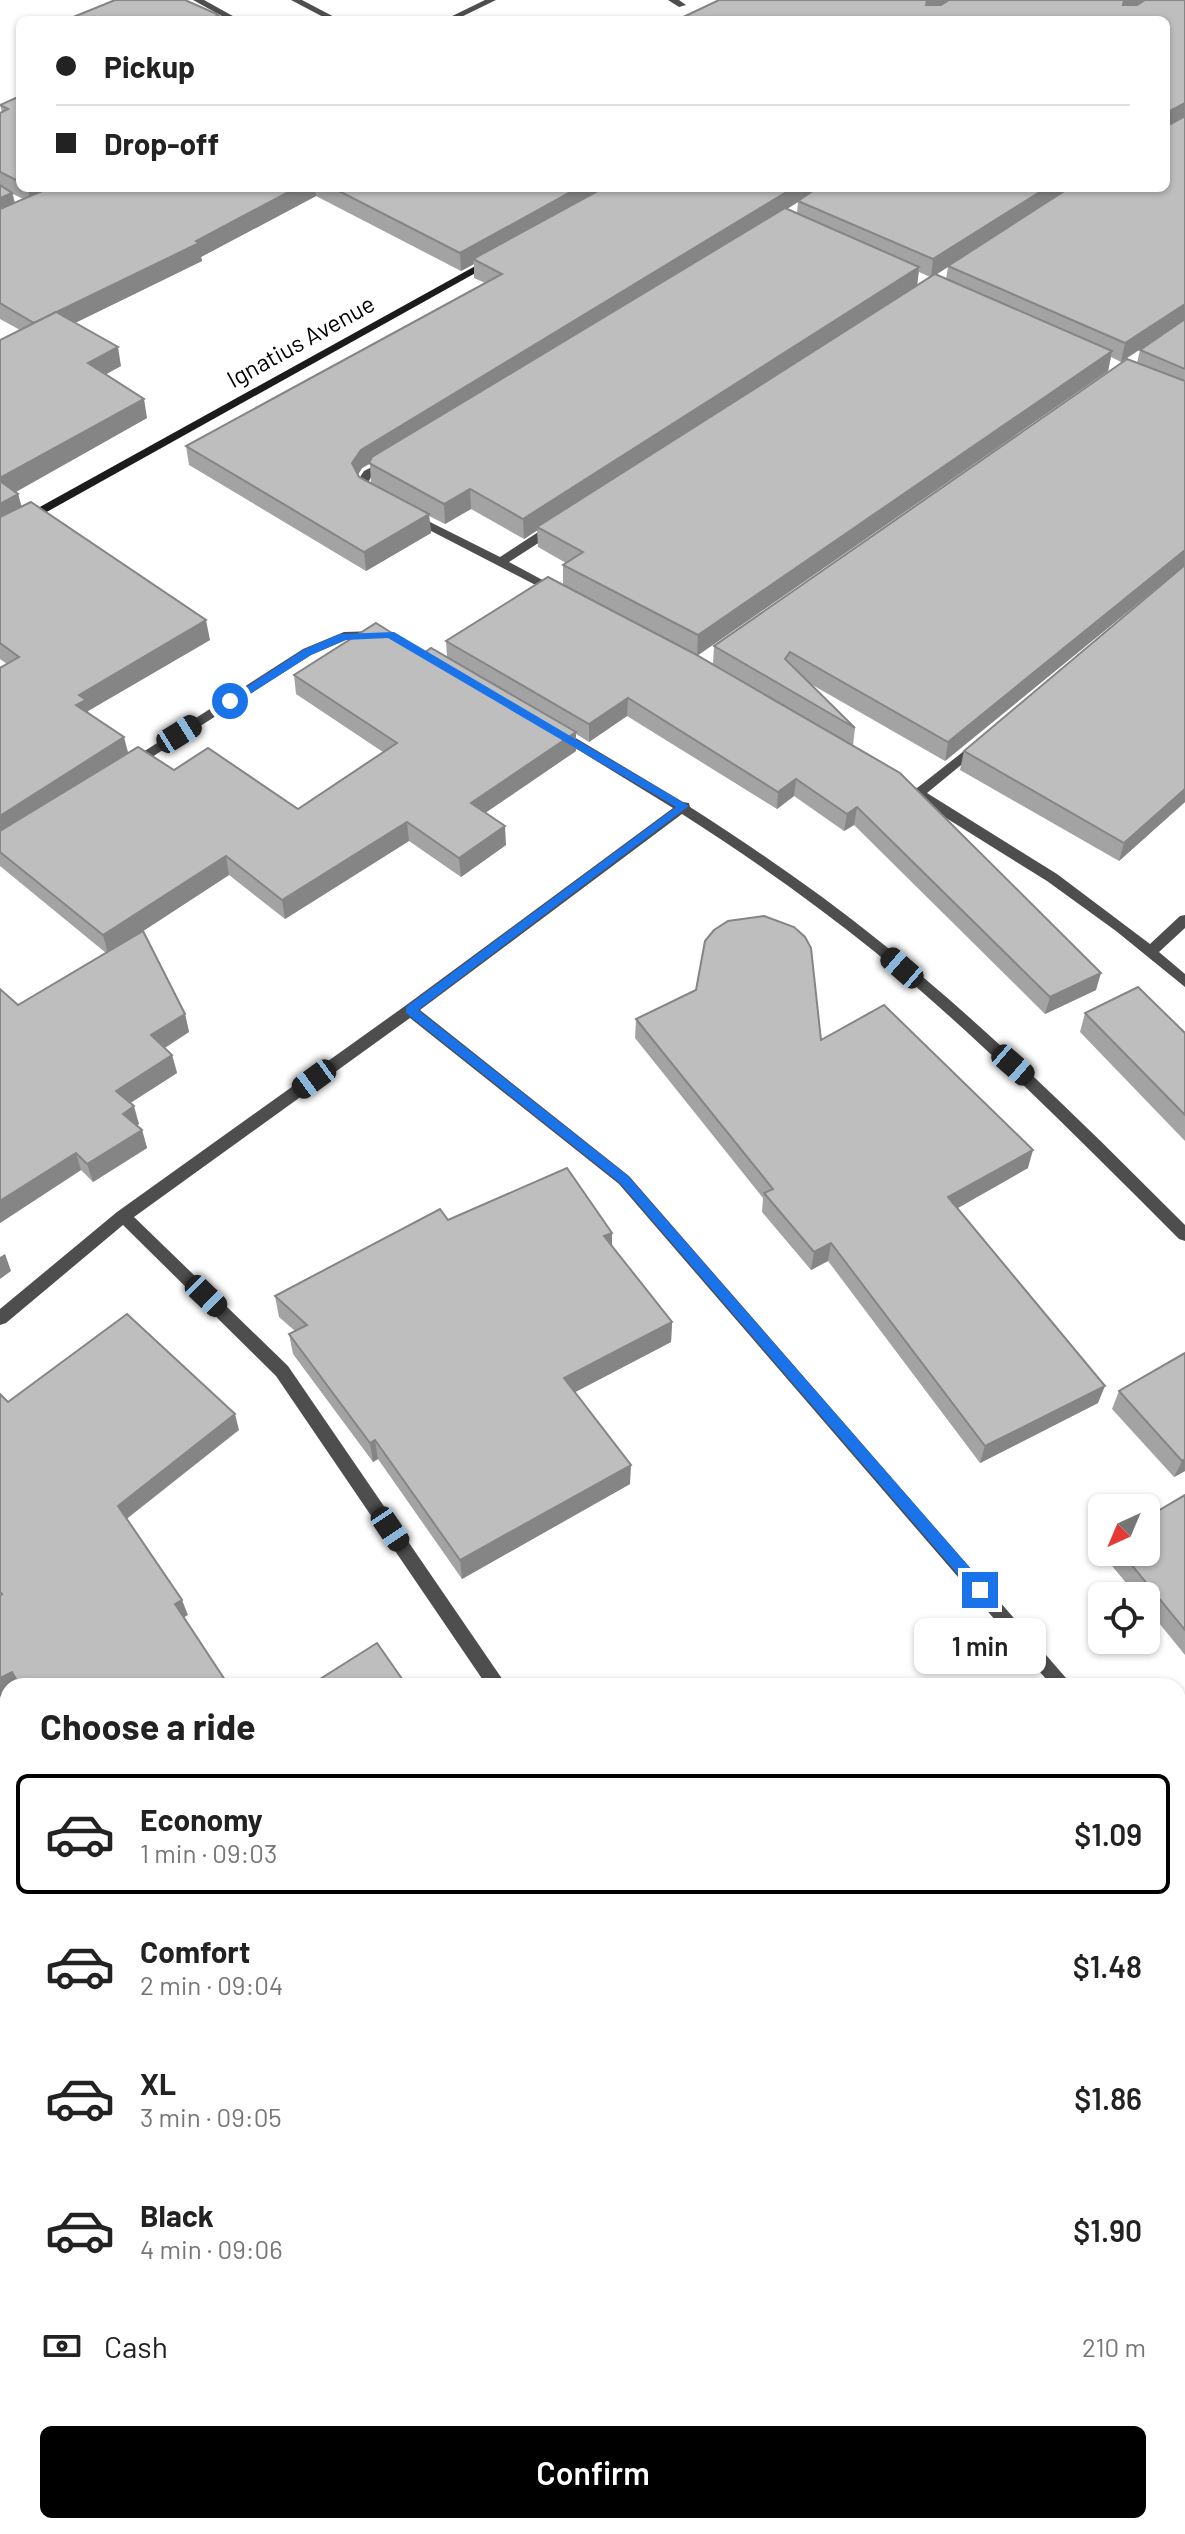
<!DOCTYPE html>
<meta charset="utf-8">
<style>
:root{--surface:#fff;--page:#f2f2f2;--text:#222;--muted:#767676;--line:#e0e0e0;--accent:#000}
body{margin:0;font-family:Barlow,sans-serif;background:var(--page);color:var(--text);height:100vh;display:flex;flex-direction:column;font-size:30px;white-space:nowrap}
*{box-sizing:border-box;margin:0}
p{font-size:26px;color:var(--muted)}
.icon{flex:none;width:44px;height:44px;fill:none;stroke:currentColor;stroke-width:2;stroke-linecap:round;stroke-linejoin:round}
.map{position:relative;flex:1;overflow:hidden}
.sheet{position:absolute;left:0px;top:1678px;width:1186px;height:856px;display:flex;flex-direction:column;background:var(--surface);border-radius:24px 24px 0 0;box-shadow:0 2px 6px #0004}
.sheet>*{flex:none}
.top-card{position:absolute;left:16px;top:16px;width:1154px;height:176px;border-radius:12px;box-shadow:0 2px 6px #0004;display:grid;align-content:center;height:176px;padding:0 40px;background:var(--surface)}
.needle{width:52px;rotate:224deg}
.controls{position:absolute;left:1088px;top:1494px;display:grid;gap:16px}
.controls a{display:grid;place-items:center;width:72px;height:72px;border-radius:12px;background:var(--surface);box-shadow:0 2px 6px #0004;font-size:40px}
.end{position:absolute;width:36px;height:36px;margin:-18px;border:10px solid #1a73e8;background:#fff;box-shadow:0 0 0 4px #fff}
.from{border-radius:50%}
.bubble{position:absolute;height:56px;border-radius:12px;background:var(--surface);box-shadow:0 2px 6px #0004;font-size:26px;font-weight:600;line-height:56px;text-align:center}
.car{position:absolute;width:24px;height:48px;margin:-24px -12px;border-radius:10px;box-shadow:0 0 6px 2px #0007;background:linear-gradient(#222 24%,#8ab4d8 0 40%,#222 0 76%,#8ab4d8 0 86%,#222 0)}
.top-card b{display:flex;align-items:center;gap:28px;height:76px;font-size:30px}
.top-card b+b{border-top:2px solid var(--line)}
.top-card i{width:20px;height:20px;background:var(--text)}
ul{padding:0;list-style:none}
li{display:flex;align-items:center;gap:24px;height:120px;margin:0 16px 12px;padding:0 24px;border:4px solid transparent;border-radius:12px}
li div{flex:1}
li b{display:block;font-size:30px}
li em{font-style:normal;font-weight:600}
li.current{border-color:var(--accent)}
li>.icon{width:72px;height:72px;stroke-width:1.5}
h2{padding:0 40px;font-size:36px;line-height:96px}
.pay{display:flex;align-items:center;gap:20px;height:88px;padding:0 40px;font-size:30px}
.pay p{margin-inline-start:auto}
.button{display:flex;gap:16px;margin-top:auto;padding:16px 40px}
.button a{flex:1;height:92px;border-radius:12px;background:var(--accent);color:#fff;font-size:32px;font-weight:600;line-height:92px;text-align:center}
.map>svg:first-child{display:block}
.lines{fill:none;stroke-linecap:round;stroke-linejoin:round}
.street{fill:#4e4e4e;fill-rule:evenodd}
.secondary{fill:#1b1b1b;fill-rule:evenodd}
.wall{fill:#a3a3a3;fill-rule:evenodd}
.shaded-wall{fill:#858585}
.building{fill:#bebebe;stroke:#858585;stroke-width:2}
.route{fill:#1a73e8}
.labels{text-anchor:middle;stroke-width:6;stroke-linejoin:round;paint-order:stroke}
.far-street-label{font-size:24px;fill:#000;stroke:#fff}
</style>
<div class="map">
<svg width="1185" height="2534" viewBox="0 0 1185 2534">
<rect width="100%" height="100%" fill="#fff"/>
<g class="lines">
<g class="street">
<polygon points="193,0 204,0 240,20 229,20"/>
<polygon points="291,0 302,0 340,20 329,20"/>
<polygon points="485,0 496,0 455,20 444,20"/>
<polygon points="668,0 679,0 686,5 679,7"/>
<polygon points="389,458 393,459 393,463 372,475 368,483 378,496 368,498 356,483 364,471"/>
<polygon points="410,512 500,557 549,525 557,525 557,531 509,562 563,591 557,595 553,594 406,518 404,516"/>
<polygon points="378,631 384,635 382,638 346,640 311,655 138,766 128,766 126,763 303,649 344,632"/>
<path d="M559 728 683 802 689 803 690 807C757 850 821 894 883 944 990 1030 1088 1128 1185 1225V1241L1179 1239C1081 1141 983 1041 875 952 813 902 749 857 682 814L420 1010 629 1176 1073 1686H1052L619 1184 410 1018 134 1217 288 1366 507 1686H487L276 1376 123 1225 6 1323 0 1325V1309L117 1212 405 1006 673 808 554 735V729Z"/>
<polygon points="978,740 983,741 983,747 927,793 1057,874 1150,944 1180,916 1185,915 1185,928 1159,952 1185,974 1185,987 1116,931 1047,881 903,791 903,785 908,784 917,788"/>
<polygon points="1178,1808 1185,1811 1185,1834 1178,1831"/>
<polygon points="0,1825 8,1830 8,1858 0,1853"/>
<polygon points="358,2526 382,2526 386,2534 362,2534"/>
<polygon points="1063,2526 1088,2526 1092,2534 1067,2534"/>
</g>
<polygon class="secondary" points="488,259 497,261 0,538 0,529"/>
</g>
<g class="wall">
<path d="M1185 0V802L1119 861 960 770 964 751 1181 568 945 761 809 683 855 728 853 746 1096 990 1045 1014 854 825 844 831 794 796 777 809 627 716 589 742 576 734V751L485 813 506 845 461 877 409 841 285 919 229 875 143 931 185 1014 189 1032 165 1048 172 1055 177 1073 130 1103 139 1124 137 1126 142 1130 147 1148 93 1182 81 1170 0 1223V989L18 1005 106 953 0 866V668L7 664 0 659V340L20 330 0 319V113L2 112 0 105 20 96V188H1166ZM13 194 23 199 15 203ZM316 196 461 271 474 264V278L485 283 186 446 189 465 366 571 431 533 429 516 445 524 471 509 524 539 537 530 538 547 566 563 563 565V585L446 641 447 657 424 653 294 675 296 694 383 752 298 809 174 770 128 753 89 714 88 711 210 640 22 507 18 494 16 492 147 418 106 374 121 366 75 323 202 261 201 257ZM798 202 797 213 787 209ZM948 267 946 279 936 274ZM919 272 930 277 917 285ZM1169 330 1140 350 1137 363 714 646 713 664 697 655 1108 371 1111 357 1121 362ZM370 464 371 483 391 494 359 477 358 475 362 468Z"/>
<polygon points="1085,1013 1185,1033 1185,1141 1080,1032"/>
<polygon points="636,1019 1028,1168 957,1208 1098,1403 980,1463 828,1261 811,1270 762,1212 763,1198 635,1038"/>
<polygon points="448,1220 612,1233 612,1246 672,1322 671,1342 575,1392 630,1484 462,1579 378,1459 373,1462 293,1354 289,1334 295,1331 279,1317 275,1296"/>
<polygon points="1185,1353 1185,1471 1174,1477 1112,1409 1119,1391"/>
<polygon points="1185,1495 1185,1655 1146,1607 1146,1596 1137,1596 1103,1555 1104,1552 1146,1552"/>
<polygon points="1185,2315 1185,2509 1178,2500 1178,2321"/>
</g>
<g class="shaded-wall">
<polygon points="927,0 955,0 924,20"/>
<polygon points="1124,0 1147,0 1120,18"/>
<polygon points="219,15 220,20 207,20"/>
<polygon points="1185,103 1185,118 1166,129 1168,112"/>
<polygon points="28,188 66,188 31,204"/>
<polygon points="296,188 315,188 316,196 201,257 202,261 38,341 34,323"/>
<polygon points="578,188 611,188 473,259 474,264 461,271 460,253"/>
<polygon points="793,188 821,188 798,201 798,202 362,468 354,481 352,463 361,450"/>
<polygon points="1046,188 1070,188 931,278 933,259"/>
<polygon points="12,193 16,211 0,218 0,198"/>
<polygon points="919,267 917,286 537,527 538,530 524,539 523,519"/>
<polygon points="1185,304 1185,319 1121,362 1125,343"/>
<polygon points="118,347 121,366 92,382 88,363"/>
<polygon points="1112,351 1108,371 697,656 698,635"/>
<polygon points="144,399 147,418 3,499 0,488 0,478"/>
<polygon points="470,489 471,509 445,524 444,504"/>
<polygon points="18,494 23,513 0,526 0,504"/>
<polygon points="429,514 431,533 366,571 364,552"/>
<polygon points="1185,550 1185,565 945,761 948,742"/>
<polygon points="206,620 210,640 88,711 90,719 76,705 79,695"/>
<polygon points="628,698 627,716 589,742 589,724"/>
<polygon points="576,732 576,751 472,822 471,803"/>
<polygon points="124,737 129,756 0,838 0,816"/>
<polygon points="796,779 794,796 777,809 778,792"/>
<polygon points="1185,789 1185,802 1119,861 1124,843"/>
<polygon points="857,807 854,825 844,831 847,814"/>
<polygon points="407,822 409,841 285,919 282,900"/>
<polygon points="505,826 506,845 461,877 459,858"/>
<polygon points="226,856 229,875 108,954 103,935"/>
<polygon points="1101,973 1096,990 1045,1014 1050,997"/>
<polygon points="185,1014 189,1032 156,1053 151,1035"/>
<polygon points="172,1055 177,1073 121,1109 116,1091"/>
<polygon points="134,1106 139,1124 129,1132 123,1114"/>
<polygon points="142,1130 147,1148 93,1182 87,1164"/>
<polygon points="1033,1150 1028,1168 944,1216 948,1197"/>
<polygon points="76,1153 81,1170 0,1223 0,1201"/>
<polygon points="612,1233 612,1254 604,1236"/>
<polygon points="831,1243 828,1261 811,1270 814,1252"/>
<polygon points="5,1254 11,1271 0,1279 0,1257"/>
<polygon points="672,1322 671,1342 564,1398 564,1378"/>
<polygon points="1105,1386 1098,1403 980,1463 985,1446"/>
<polygon points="235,1414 239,1430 124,1521 118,1506"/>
<polygon points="375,1440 378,1459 373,1462 370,1443"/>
<polygon points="1185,1459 1185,1471 1174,1477 1182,1461"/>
<polygon points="631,1465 630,1484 462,1579 460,1560"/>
<polygon points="182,1600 188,1615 181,1619 175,1604"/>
<polygon points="12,1672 19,1686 8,1686 8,1693 0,1697 0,1678"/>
<polygon points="1185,2155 1185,2159 1178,2164 1178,2160"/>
</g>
<g class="building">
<polygon points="115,0 185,0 219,15 207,20 66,20"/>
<polygon points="719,0 927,0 926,5 941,5 949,0 1124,0 1123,5 1137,5 1145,0 1185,0 1185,103 1168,112 1168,123 1171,124 1185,116 1185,304 1125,343 948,266 1069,188 1166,188 1166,20 677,20"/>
<polygon points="20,96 20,182 0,172 0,113 8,109 0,105"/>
<polygon points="0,185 12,193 0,198"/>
<polygon points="49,188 296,188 196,241 199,243 34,323 0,303 0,209"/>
<polygon points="333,188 578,188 460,253"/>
<polygon points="603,188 793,188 361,450 352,463 359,477 429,514 364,552 186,446 502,274 473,259"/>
<polygon points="817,188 1046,188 933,259 798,201"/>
<polygon points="785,208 919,267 523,519 470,489 444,504 369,463 372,457"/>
<polygon points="935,274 1112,351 698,635 563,565 583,552 537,527"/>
<polygon points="56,312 118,347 88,363 144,399 0,478 0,340"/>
<polygon points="1185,319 1185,369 1140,350"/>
<polygon points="1127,359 1185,381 1185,550 948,742 790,652 785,659 855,728 714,646"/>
<polygon points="0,481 18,494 0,504"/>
<polygon points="31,502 206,620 79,695 86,700 76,705 124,737 0,816 0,668 19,657 0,643 0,517"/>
<polygon points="1185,565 1185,789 1124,843 964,751"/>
<polygon points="548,577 693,653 900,773 1101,973 1050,997 857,807 847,814 796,779 778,792 628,698 589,724 446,641"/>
<polygon points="376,623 424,653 431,648 576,732 471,803 505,826 459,858 407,822 282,900 226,856 103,935 0,852 0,831 138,747 174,770 208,748 298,809 397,743 294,675"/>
<polygon points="764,916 794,927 805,937 811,948 821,1040 884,1005 1033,1150 948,1197 1105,1386 985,1446 831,1243 814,1252 764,1193 773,1189 636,1019 696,990 705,941 714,930 728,921"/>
<polygon points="143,931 185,1014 151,1035 172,1055 116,1091 134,1106 123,1114 142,1130 87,1164 76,1153 0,1201 0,989 18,1005"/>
<polygon points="1138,987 1185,1033 1185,1115 1085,1013"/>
<polygon points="567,1168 612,1233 604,1236 672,1322 564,1378 631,1465 460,1560 375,1440 370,1443 289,1334 307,1325 275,1296 440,1209 448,1220"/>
<polygon points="127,1314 235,1414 118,1506 182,1600 175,1604 229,1686 20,1686 12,1672 0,1678 0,1596 2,1594 0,1592 0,1394 8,1402"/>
<polygon points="1185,1353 1185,1459 1182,1461 1119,1391"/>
<polygon points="1185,1495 1185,1630 1121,1552 1146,1552 1146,1518"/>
<polygon points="377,1643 407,1686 309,1686"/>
<polygon points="1185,2091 1185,2155 1178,2160 1178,2096"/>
<polygon points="8,2140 8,2264 0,2251 0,2146"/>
<polygon points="1185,2316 1185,2487 1178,2477 1178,2322"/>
<polygon points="566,2526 987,2526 993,2534 556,2534"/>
<polygon points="1011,2526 1056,2526 1062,2534 1002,2534"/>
</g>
<polygon class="route" points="394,632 689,806 418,1010 628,1176 985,1585 985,1594 975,1594 620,1183 406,1013 406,1007 676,807 388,638 345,640 311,655 234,704 225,701 303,650 340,634"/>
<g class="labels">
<g class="far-street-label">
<text transform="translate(301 342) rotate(-29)" y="8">Ignatius Avenue</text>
</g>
</g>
</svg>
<div class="controls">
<a><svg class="needle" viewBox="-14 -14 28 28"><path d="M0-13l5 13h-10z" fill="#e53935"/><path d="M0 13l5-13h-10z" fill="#767676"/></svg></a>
<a><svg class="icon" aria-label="locate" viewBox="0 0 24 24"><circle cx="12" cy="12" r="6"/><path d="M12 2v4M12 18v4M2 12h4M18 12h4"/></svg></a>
</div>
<i class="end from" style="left:230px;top:701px"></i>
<i class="end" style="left:980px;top:1590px"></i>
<div class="bubble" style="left:914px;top:1618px;width:132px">1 min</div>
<i class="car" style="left:179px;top:734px;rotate:58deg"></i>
<i class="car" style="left:902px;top:968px;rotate:311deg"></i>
<i class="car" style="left:1013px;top:1065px;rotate:131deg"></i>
<i class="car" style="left:314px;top:1079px;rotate:234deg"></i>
<i class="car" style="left:206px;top:1296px;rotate:134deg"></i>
<i class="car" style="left:390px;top:1529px;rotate:146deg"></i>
<div class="top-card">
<b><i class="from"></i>Pickup</b>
<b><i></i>Drop-off</b>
</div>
<section class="sheet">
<h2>Choose a ride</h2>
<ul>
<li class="current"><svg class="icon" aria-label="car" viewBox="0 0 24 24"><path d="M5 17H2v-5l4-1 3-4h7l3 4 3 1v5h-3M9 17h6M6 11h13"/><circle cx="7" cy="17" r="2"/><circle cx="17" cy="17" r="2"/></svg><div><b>Economy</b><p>1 min · 09:03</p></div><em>$1.09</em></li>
<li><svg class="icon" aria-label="car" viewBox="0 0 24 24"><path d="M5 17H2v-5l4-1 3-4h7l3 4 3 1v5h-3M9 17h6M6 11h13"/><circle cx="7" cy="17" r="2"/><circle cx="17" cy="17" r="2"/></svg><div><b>Comfort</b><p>2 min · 09:04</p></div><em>$1.48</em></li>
<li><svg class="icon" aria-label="car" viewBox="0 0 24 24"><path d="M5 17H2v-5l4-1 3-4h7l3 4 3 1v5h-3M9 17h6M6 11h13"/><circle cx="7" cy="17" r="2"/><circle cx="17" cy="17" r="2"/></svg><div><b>XL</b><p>3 min · 09:05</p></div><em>$1.86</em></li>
<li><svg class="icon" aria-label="car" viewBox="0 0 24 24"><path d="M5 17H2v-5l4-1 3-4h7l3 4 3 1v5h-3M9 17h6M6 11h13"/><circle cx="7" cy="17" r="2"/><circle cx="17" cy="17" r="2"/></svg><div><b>Black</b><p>4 min · 09:06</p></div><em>$1.90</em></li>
</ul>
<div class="pay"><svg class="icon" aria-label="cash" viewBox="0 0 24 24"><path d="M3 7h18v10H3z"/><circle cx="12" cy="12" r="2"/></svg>Cash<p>210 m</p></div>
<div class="button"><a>Confirm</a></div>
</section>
</div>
